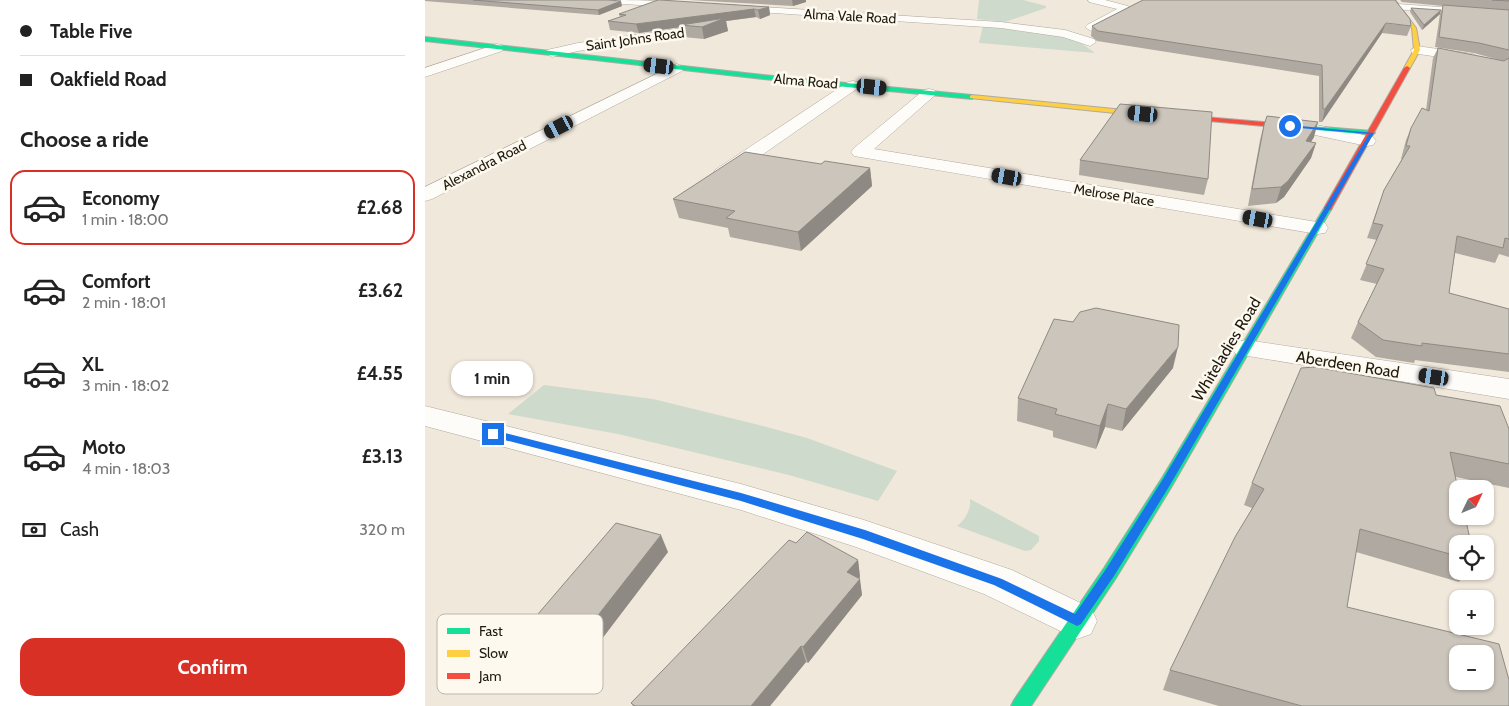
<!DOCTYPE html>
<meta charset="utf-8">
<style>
:root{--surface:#fff;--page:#f2f2f2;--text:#222;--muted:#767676;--line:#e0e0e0;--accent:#d93025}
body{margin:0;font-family:Cabin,sans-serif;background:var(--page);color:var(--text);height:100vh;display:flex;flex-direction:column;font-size:19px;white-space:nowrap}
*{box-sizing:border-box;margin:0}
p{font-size:16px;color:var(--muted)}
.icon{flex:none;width:28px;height:28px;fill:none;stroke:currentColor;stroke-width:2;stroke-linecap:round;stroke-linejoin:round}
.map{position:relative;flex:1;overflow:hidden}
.drawer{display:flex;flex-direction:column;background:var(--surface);width:425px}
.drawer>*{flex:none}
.guide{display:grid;align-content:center;height:110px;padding:0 20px;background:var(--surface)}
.needle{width:32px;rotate:47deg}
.tools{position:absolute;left:1024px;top:480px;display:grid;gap:10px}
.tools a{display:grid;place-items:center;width:45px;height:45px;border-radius:10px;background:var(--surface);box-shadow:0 1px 4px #0004;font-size:25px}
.end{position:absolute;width:22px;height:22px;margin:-11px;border:6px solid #1a73e8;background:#fff;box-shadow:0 0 0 2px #fff}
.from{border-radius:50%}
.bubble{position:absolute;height:35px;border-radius:15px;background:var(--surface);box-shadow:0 1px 4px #0004;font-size:16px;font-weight:700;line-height:35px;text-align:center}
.car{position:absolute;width:15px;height:30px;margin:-15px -8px;border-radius:6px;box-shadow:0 0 4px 1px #0007;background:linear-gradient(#222 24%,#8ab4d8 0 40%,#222 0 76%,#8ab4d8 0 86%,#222 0)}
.guide b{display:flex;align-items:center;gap:18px;height:48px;font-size:19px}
.guide b+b{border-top:1px solid var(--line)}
.guide i{width:12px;height:12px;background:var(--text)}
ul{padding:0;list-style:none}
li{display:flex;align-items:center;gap:15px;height:75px;margin:0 10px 8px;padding:0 10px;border:2px solid transparent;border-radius:15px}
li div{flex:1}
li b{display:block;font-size:19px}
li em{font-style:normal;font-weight:700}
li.active{border-color:var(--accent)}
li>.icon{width:45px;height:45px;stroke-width:1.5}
h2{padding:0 20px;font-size:22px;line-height:60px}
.pay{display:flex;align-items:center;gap:12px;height:55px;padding:0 20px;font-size:19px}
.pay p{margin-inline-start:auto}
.cta{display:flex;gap:10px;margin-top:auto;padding:10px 20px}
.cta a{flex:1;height:58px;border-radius:15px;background:var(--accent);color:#fff;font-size:20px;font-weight:700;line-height:58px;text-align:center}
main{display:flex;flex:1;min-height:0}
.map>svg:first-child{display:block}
.green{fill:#cedacb}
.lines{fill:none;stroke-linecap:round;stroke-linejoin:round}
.street-casing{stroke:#b0aaa0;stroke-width:1}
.fast-casing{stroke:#b0aaa0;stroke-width:2}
.slow-casing{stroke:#b0aaa0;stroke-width:2}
.jam-casing{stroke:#b0aaa0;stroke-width:2}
.street{fill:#fdfcf9;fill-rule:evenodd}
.fast{fill:#16e098;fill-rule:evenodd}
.slow{fill:#ffcf43;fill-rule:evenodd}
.jam{fill:#f24e42;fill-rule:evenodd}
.wall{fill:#afa9a1}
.shaded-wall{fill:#8e8a83}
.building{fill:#cbc5bb;stroke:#8e8a83;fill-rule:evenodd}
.route{fill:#1a73e8}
.labels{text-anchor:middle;stroke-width:5;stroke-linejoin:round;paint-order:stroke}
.far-street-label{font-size:14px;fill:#1e1a10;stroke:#fef9ef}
.street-label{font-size:16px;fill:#1e1a10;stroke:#fef9ef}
.key{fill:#fef9ef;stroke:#bbb6ac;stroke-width:1}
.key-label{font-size:14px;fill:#1e1a10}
</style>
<main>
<section class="drawer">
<div class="guide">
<b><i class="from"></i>Table Five</b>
<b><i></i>Oakfield Road</b>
</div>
<h2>Choose a ride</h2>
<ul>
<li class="active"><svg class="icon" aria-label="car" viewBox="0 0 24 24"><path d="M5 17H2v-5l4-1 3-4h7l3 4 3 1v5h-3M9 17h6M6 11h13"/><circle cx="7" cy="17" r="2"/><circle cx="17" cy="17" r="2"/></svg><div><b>Economy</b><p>1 min · 18:00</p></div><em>£2.68</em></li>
<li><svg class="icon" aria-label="car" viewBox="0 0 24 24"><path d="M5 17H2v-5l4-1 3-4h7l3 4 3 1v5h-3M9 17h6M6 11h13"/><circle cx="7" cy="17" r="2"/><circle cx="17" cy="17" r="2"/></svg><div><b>Comfort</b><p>2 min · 18:01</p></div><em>£3.62</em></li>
<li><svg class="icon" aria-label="car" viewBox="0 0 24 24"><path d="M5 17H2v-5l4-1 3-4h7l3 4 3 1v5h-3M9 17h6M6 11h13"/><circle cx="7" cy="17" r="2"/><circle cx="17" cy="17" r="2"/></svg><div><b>XL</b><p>3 min · 18:02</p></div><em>£4.55</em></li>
<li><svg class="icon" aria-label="car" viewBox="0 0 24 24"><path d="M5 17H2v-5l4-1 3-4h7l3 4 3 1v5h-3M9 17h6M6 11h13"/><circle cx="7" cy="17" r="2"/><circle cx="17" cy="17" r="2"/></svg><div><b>Moto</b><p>4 min · 18:03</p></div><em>£3.13</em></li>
</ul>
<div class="pay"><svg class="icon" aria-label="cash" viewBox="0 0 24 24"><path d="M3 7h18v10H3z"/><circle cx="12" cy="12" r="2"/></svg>Cash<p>320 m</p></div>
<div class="cta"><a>Confirm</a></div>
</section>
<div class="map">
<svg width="1084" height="706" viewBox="0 0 1084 706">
<rect width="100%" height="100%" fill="#f0e8da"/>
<g class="green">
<polygon points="554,0 598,0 621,6 621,8 580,22 552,19"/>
<polygon points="558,26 630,35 652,40 670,53 554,43"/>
<polygon points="119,385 228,399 334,425 382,438 472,471 453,501 364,475 193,434 83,414"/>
<path d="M545 499 614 536V541L606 550 600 551 532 526C540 520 546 510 545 499Z"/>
</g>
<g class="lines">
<defs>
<g id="street">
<path d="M178 0C193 0 259 0 267 5L262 8 183 3Z"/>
<polygon points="663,0 680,0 703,6 704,10 666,31 660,27 662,25 692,9 664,2"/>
<polygon points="973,4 1084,12 1084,18 969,9 968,7 969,5"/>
<polygon points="307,5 576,22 640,30 669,39 671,42 665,46 638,37 576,28 303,10 302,8 303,6"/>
<polygon points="294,23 298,25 300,27 298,29 153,51 127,57 121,53 122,50 153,43"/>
<polygon points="72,44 77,45 78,48 77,51 0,77 0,68"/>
<polygon points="992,46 1048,54 1055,58 1048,62 987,53 986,50"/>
<polygon points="252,64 259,68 257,71 7,199 0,201 0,187"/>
<polygon points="428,81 433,82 435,85 433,88 304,178 297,180 290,178 288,174 290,170 423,82"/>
<polygon points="504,89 509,90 511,93 509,96 449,149 892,222 900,223 903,228 900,233 892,234 429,156 426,152 429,148 499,90"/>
<polygon points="882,123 948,137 951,141 948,145 942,146 876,132 874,128 876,124"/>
<polygon points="821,340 1084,379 1084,399 811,354 807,348 811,342"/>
<polygon points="0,406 316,484 439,520 587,570 666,608 672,621 666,634 652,639 559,594 431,547 316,510 0,426"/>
</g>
<g id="fast">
<polygon points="0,37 338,75 547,95 550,97 547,99 338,79 0,41"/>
<polygon points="849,123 947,131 950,133 947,135 847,126 846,125"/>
<polygon points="903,205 907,208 747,486 691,578 606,706 586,706 589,700 679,568 737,478 899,208"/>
</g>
<g id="slow">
<polygon points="966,0 970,0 991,28 995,50 985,68 982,70 979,68 989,50 987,28"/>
<polygon points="547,95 709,111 712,113 709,115 545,98 545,96"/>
</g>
<g id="jam">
<polygon points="982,66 985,68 907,208 906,210 900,210 899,208 979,68"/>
<polygon points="709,111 849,123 852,125 849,127 707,114 706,113"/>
</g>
</defs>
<use href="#street" class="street-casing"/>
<use href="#fast" class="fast-casing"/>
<use href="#slow" class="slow-casing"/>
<use href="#jam" class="jam-casing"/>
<use href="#street" class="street"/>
<use href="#fast" class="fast"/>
<use href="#slow" class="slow"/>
<use href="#jam" class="jam"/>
</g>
<g class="wall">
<polygon points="0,0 183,0 197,6 174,15 0,1"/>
<polygon points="264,0 381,0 381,2 368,6"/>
<polygon points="718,0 986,26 982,36 957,33 897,122 894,122 894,76 672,41 666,36 667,26"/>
<polygon points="975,0 1084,0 1084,257 1074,254 1070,263 1030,253 1024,293 1084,309 1084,372 990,360 989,363 951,357 926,338 933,322 952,284 935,280 952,240 942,238 959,190 977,159 976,159 981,140 986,128 1001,110 1008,58 1013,48 1078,61 1049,53 1010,47 1015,14 1018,6 977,2"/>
<polygon points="344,7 345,15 335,19 331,17 301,21 303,31 279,39 258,37 256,27 214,33 185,30 183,21 195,17 194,14"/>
<polygon points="986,8 1015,14 997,30 985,12"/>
<polygon points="839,125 889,137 886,142 891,143 886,158 859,197 851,203 823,206 835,140"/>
<polygon points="655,160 783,179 779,195 654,175"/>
<polygon points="396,164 445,168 447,186 376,251 305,237 303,228 254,218 248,199"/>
<polygon points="748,368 697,431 680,427 671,449 628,437 628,431 592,421 593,398"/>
<polygon points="1011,395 1084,429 1084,488 1031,477 1032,571 1042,571 1034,582 931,552 922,607 1084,706 794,706 738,690 745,670 827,508 819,505 827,483"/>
<polygon points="371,543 433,560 435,577 434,578 437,595 383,663 381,662 345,706 208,706 206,703"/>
<polygon points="243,552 173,644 154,638 131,669 100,658 89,642"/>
</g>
<g class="shaded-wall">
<polygon points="367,0 381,0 381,2 368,6"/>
<polygon points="196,1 197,6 174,15 173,10"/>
<polygon points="344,7 345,15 335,19 333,10"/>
<polygon points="329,9 331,17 301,21 303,31 279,39 277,27 256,25 256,27 214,33 211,24"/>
<polygon points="1016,10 1015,14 997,30 999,25"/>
<polygon points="961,23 957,33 897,122 900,109"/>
<polygon points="893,122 889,137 877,156 881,141"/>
<polygon points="891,143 886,158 859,197 851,203 856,187"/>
<polygon points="445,168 447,186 376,251 373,232"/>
<polygon points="753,347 748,368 697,431 701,409"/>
<polygon points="683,404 680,427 671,449 675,426"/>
<polygon points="236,535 243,552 173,644 163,628"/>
<polygon points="433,560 435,577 425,588 422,572"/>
<polygon points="435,579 437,595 383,663 378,647"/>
<polygon points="145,622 154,638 131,669 120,653"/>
<polygon points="376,646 381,662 345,706 326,706"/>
</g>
<g class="building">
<polygon points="48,0 183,0 196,1 173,10"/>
<polygon points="233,0 235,0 344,7 333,10 329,9 211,24 183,21 201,15 194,14"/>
<polygon points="718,0 970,0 985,19 986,26 961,23 900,109 898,109 897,65 673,31 667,26"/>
<polygon points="1067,0 1084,0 1084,1"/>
<polygon points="1018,5 1084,10 1084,50 1054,43 1014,37"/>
<polygon points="986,8 1016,10 999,25"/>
<polygon points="300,18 277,27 256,25"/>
<polygon points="1013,48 1079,61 1084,58 1084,239 1080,238 1078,248 1032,236 1024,293 1084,309 1084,354 997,343 997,346 958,340 933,322 959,269 941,264 958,225 948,223 959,190 985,146 981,146 986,128 997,108 1004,111"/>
<polygon points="695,104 787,112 783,179 655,160"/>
<polygon points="842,116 893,122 881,141 891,143 863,181 856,187 827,189 839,125"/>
<polygon points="320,152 396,164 400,161 445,168 373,232 301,218 310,211 248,199"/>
<polygon points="671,308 754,325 753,347 701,409 683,404 675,426 630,414 632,409 593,398 629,319 648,322 655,312"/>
<path d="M890 367 1009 388 1011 395 1075 406 1084 429V464L1025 452 1033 489H1032V516H1040L1046 544H1032V556L935 529 922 607 1074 644 1084 680V706H877L745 670 810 537 839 489 827 483 876 368ZM1032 654H1060V681H1032Z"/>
<polygon points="191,523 236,535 163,628 145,622 120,653 89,642"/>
<polygon points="382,532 433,560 422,572 435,579 378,647 376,646 326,706 210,706 206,703 364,540 371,543"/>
</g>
<polygon class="route" points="865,125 949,133 745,485 689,576 656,624 652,626 648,624 569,585 438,539 316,501 68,437 64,434 68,430 316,493 440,530 577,579 650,614 681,569 738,479 944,134 863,127"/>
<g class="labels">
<g class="far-street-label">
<text transform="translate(425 16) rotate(3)" y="5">Alma Vale Road</text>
<text transform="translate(210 39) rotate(-8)" y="5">Saint Johns Road</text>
<text transform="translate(381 81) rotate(5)" y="5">Alma Road</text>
<text transform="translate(59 165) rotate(-27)" y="5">Alexandra Road</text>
<text transform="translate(689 195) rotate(9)" y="5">Melrose Place</text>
</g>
<g class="street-label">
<text transform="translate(801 349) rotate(-59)" y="6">Whiteladies Road</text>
<text transform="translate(923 364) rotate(9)" y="6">Aberdeen Road</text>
</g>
</g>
<rect x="12" y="614" width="166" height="80" rx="8" class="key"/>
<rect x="22" y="628" width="23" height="6" fill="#16e098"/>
<rect x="22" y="650" width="23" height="7" fill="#ffcf43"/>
<rect x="22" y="673" width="23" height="6" fill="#f24e42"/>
<g class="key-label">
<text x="54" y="636">Fast</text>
<text x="54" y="658">Slow</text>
<text x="54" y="681">Jam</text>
</g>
</svg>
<div class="tools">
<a><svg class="needle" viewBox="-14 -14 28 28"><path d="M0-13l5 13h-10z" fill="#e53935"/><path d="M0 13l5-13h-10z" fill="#767676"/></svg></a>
<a><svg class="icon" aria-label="locate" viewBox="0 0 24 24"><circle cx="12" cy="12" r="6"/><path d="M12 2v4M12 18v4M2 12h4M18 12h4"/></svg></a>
<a>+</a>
<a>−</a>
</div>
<i class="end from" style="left:865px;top:126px"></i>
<i class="end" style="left:68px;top:434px"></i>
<div class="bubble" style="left:26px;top:361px;width:82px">1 min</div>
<i class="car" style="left:234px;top:66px;rotate:277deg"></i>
<i class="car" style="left:447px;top:87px;rotate:96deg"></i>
<i class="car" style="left:718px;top:114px;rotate:276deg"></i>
<i class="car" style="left:134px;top:127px;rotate:243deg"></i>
<i class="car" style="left:582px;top:177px;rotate:280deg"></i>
<i class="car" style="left:833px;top:219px;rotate:280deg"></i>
<i class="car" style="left:1009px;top:377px;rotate:279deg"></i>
</div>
</main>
